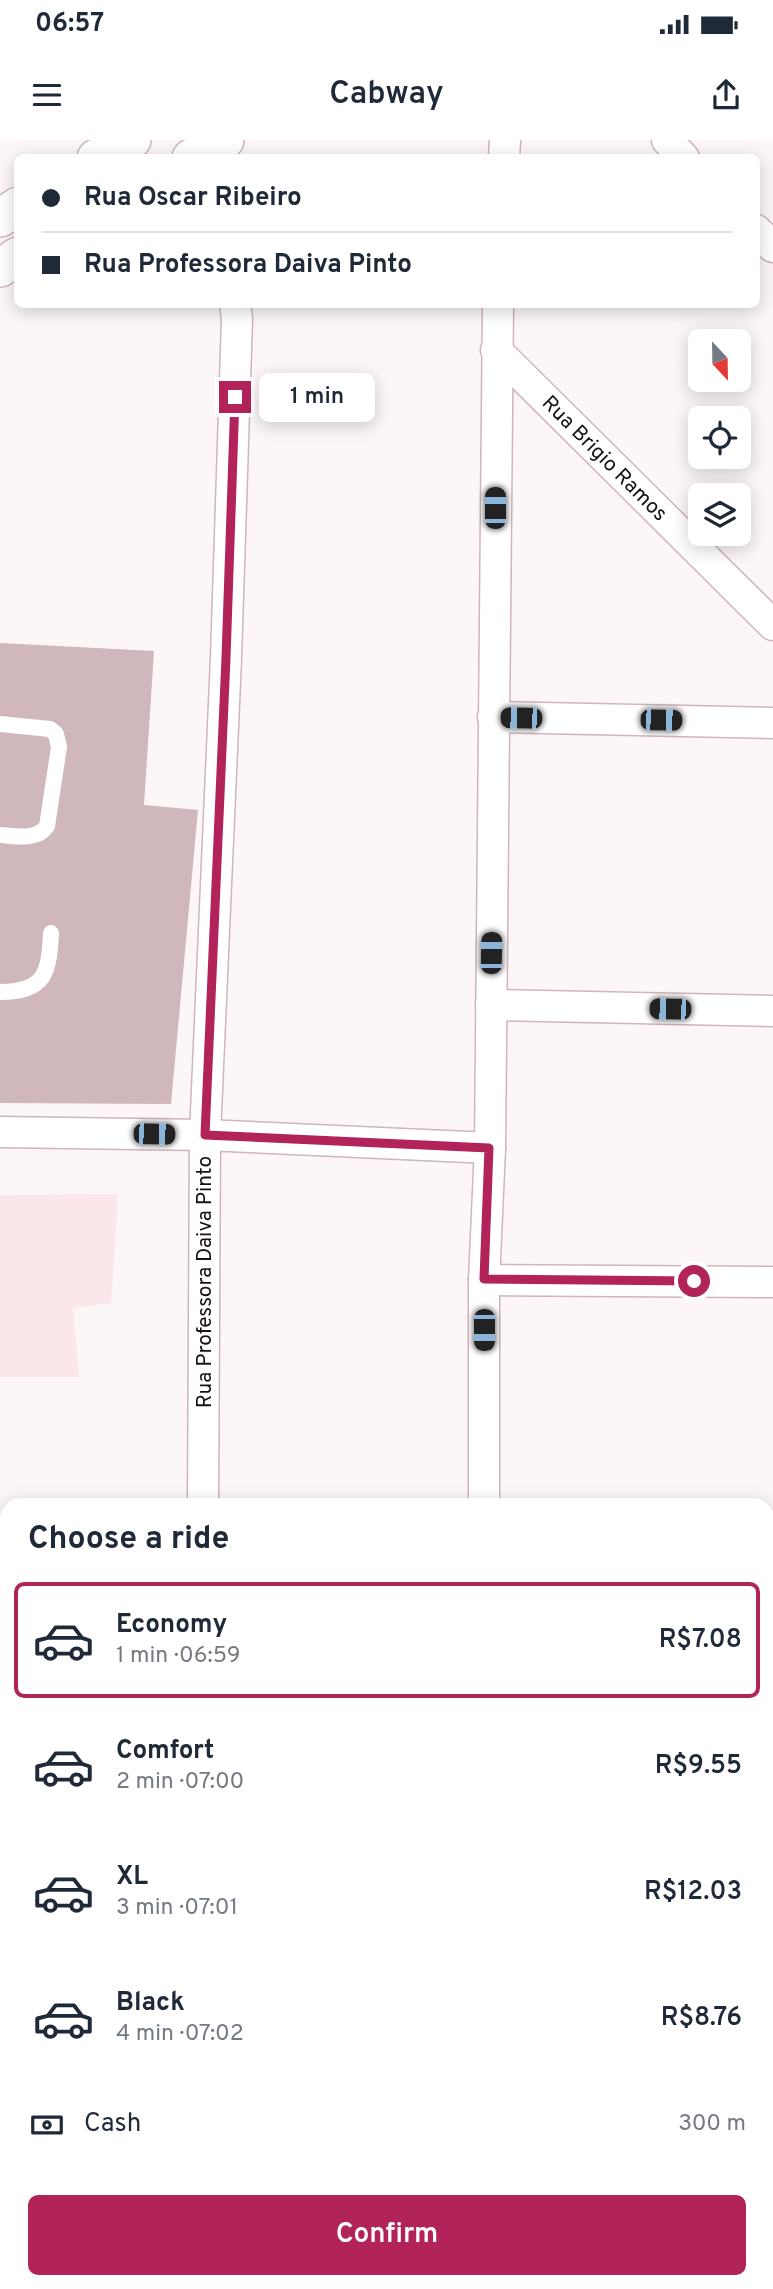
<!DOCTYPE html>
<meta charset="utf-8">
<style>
:root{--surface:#fff;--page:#f2f2f3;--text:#1f2937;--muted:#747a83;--line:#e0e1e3;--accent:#b12359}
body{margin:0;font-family:Overpass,sans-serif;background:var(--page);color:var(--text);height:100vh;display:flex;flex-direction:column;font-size:26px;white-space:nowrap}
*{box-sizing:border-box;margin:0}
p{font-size:23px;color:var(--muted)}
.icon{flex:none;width:38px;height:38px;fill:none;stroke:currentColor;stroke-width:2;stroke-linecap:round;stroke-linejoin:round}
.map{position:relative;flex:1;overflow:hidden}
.panel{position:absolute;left:0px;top:1358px;width:774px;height:791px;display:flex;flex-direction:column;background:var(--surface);border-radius:21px 21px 0 0;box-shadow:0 4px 18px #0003}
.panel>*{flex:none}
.hud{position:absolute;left:14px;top:14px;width:746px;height:154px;border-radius:10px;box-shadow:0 4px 18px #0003;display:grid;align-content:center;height:154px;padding:0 28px;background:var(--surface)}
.needle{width:46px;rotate:158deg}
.buttons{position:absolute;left:688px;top:189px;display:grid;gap:14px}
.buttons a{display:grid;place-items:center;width:63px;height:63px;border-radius:10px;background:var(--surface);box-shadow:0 4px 18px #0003;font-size:35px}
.end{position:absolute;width:32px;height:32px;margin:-16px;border:9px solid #b12359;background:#fff;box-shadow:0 0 0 4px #fff}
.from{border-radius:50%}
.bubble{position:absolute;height:49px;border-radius:10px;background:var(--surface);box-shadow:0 4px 18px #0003;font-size:23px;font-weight:600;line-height:49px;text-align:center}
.car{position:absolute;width:21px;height:42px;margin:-21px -10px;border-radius:9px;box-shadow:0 0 5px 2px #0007;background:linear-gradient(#222 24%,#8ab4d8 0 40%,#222 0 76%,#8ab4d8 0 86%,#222 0)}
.hud b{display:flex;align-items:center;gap:24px;height:66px;font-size:26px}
.hud b+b{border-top:2px solid var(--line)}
.hud i{width:18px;height:18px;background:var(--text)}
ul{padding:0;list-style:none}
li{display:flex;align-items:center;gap:21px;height:116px;margin:0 14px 10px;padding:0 14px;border:4px solid transparent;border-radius:10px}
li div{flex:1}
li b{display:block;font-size:26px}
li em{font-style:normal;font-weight:600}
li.current{border-color:var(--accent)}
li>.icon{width:63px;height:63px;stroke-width:1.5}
h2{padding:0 28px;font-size:32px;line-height:84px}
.pay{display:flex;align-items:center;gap:18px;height:77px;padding:0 28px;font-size:26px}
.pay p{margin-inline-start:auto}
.button{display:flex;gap:14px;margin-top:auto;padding:14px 28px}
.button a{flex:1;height:80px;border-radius:10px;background:var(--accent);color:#fff;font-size:28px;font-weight:600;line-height:80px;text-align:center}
.status{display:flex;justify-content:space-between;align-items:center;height:49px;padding:0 35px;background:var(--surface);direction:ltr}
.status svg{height:19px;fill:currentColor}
header{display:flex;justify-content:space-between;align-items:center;height:91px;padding:0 28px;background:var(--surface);font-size:32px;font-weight:600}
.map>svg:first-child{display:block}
.built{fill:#fbe6ea}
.building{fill:#d0b7bc}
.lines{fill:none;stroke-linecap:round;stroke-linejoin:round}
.service-casing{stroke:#cfb6bb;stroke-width:19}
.minor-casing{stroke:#cfb6bb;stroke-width:33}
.tertiary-casing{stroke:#cfb6bb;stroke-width:40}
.primary-casing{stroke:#cfb6bb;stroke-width:42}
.service{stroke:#fff;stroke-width:16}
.minor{stroke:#fff;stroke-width:30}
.tertiary{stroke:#fff;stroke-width:37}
.primary{stroke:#fff;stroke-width:38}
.route{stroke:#b12359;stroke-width:9}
.labels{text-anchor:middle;stroke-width:6;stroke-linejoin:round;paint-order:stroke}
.street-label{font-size:21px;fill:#191113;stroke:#fff}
</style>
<div class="status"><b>06:57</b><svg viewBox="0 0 49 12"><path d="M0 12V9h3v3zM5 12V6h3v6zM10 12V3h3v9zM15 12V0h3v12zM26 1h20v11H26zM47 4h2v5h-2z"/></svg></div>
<header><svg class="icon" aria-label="menu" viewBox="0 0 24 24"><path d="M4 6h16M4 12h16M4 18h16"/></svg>Cabway<svg class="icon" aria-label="share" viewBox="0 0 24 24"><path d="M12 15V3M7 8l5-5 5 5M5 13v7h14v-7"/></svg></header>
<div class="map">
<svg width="773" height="2149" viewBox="0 0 773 2149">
<rect width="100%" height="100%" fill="#fcf6f7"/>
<g class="built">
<polygon points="118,1054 111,1163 73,1168 79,1237 0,1237 0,1055"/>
<polygon points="767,2068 773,2068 773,2149 129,2149 130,2142 766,2142"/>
</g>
<g class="building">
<polygon points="0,503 154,511 144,665 198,670 171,964 0,963"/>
<polygon points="7,2070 7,2142 130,2142 129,2149 0,2149 0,2071"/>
</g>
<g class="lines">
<defs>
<g id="service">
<path d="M0 584 50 589 56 594 59 607 47 686C37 701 16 696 0 695"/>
<path d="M0 852C46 852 49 832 51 793"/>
</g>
<g id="minor">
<polyline points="667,0 684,18"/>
<polyline points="504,18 505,0"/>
<polyline points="756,90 773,107"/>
<polyline points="496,210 773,485"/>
<polyline points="493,577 773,583"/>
<polyline points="491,865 773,871"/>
<polyline points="0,992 205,995 490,1008 498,164"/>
<polyline points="484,1140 773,1142"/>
<polyline points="203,1365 205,995 226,518 237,179 235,164"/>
<polyline points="484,1365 484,1140 490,1008"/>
<polyline points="766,1429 773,1429"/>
<polyline points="766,1700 773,1700"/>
<polyline points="0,1937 7,1937"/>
<polyline points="766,1942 773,1942"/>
<polyline points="147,2149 147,2142"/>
</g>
<g id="tertiary">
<polyline points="96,18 132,0"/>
<polyline points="191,18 225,0"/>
<polyline points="0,78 18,66"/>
<polyline points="0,128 18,116"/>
</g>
<g id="primary">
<polyline points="0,2043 7,2043"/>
<polyline points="766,2045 773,2045"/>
</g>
</defs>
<use href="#service" class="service-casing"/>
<use href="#minor" class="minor-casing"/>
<use href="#tertiary" class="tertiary-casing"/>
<use href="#primary" class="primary-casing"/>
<use href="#service" class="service"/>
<use href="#minor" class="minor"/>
<use href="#tertiary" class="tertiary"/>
<use href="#primary" class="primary"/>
</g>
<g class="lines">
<polyline class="route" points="235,257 226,518 205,995 489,1008 484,1139 694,1141"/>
</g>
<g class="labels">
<g class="street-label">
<text transform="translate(605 318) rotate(45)" y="7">Rua Brigio Ramos</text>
<text transform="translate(204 1142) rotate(-90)" y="7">Rua Professora Daiva Pinto</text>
</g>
</g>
</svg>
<div class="buttons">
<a><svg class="needle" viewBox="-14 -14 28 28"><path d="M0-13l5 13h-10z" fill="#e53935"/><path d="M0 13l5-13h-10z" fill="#747a83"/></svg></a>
<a><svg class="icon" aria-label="locate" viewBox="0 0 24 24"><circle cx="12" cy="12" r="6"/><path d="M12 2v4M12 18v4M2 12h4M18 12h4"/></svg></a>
<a><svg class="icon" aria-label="layers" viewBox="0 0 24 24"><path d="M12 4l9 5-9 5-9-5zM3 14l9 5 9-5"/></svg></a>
</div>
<i class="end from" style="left:694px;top:1141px"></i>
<i class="end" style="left:235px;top:257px"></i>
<div class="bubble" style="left:259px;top:233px;width:116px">1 min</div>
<i class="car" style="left:495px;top:368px;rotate:0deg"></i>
<i class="car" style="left:521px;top:578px;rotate:271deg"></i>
<i class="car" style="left:661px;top:580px;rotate:91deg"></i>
<i class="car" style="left:491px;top:813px;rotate:1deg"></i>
<i class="car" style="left:670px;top:869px;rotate:271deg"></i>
<i class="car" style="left:154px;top:994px;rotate:91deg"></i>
<i class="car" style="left:484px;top:1190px;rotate:180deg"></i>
<div class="hud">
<b><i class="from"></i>Rua Oscar Ribeiro</b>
<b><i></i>Rua Professora Daiva Pinto</b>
</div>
<section class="panel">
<h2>Choose a ride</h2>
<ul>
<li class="current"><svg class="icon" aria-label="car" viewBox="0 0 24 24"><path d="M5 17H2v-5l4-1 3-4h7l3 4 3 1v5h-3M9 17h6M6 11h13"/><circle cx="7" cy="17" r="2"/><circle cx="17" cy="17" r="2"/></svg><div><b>Economy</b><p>1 min · 06:59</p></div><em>R$7.08</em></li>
<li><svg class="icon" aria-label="car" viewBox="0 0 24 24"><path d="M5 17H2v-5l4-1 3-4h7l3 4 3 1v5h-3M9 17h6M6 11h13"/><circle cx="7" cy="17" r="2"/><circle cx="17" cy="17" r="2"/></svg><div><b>Comfort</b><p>2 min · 07:00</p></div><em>R$9.55</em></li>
<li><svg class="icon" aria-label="car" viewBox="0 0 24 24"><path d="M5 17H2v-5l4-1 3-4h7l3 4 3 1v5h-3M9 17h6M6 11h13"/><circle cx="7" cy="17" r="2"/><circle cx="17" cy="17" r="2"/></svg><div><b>XL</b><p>3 min · 07:01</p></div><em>R$12.03</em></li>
<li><svg class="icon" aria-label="car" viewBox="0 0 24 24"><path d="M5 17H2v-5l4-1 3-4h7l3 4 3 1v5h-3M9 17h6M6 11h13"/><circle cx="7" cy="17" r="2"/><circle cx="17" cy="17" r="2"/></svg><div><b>Black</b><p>4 min · 07:02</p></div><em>R$8.76</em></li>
</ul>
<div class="pay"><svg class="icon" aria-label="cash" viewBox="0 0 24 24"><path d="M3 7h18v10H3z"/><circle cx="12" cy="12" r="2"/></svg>Cash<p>300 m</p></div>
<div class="button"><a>Confirm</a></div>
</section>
</div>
